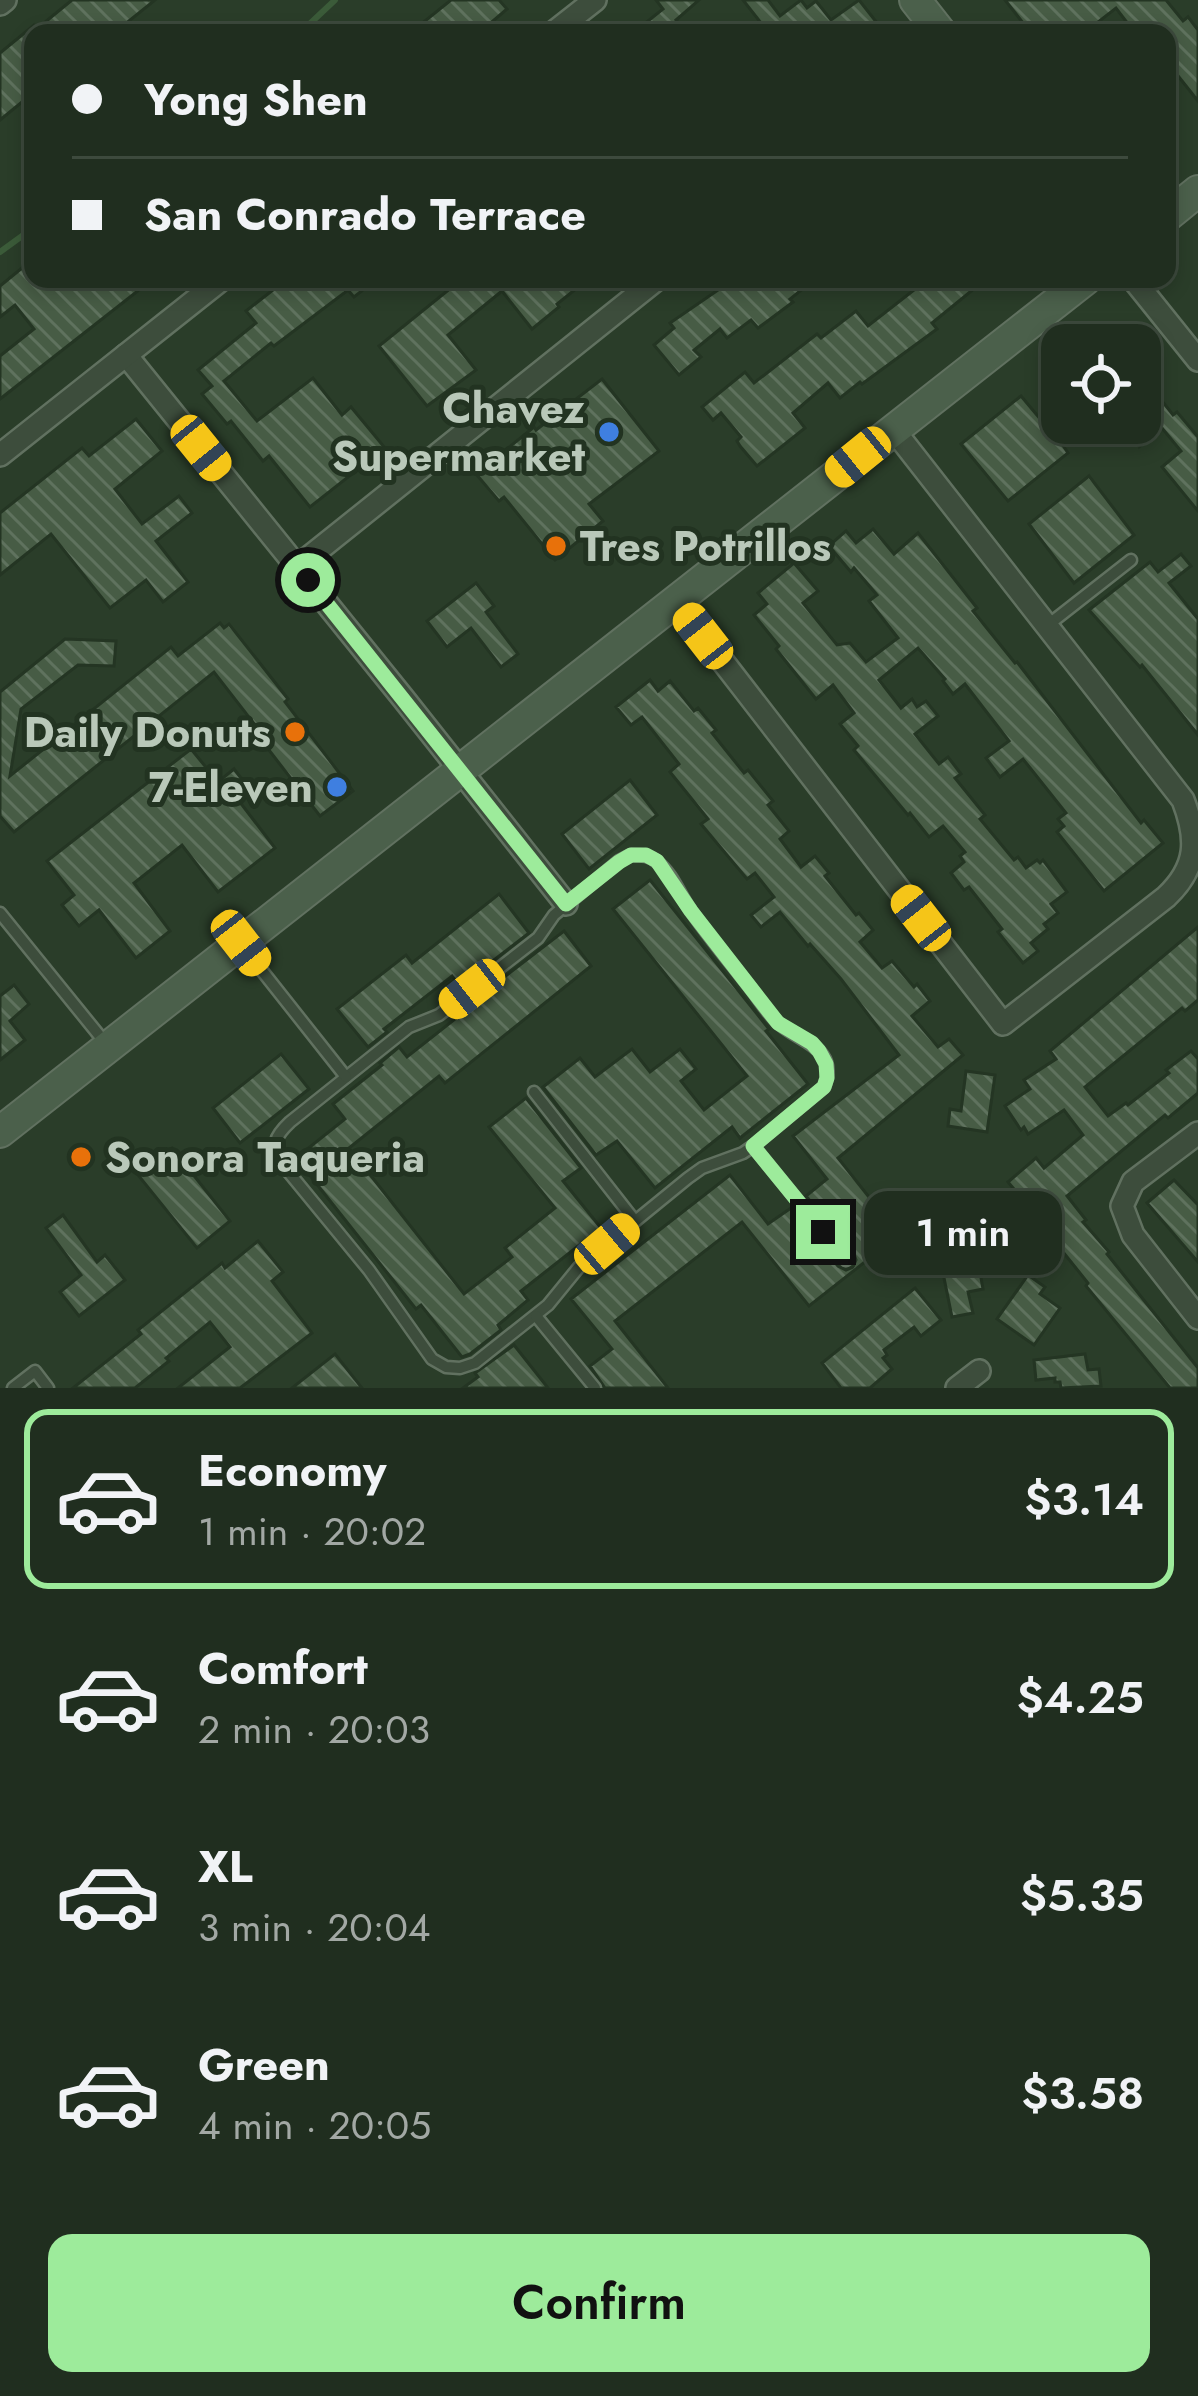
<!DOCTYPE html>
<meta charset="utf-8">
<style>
:root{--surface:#202e1f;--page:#2d3a2c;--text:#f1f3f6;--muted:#a2a8a4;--line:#3d4a3d;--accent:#9deb9b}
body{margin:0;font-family:Jost,sans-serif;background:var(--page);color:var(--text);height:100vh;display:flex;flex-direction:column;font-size:45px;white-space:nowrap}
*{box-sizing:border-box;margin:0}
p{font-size:39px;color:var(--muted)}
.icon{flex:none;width:66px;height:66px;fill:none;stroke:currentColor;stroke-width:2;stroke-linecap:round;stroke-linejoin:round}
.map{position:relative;height:1388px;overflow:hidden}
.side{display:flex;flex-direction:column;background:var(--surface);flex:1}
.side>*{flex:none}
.guide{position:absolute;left:24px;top:24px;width:1152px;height:264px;border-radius:24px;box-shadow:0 6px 18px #0003,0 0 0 3px var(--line);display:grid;align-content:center;height:264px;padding:0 48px;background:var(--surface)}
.fabs{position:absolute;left:1041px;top:324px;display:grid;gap:24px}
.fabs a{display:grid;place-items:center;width:120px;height:120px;border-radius:24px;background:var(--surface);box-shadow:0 6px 18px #0003,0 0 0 3px var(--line);font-size:60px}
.end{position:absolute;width:54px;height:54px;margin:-27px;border:15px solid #9deb9b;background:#111;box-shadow:0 0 0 6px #111}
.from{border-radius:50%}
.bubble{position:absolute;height:84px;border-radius:24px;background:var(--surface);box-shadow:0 6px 18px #0003,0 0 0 3px var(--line);font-size:39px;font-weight:600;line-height:84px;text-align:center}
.car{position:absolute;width:36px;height:72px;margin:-36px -18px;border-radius:15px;box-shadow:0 0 9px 3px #0007;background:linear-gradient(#f5c518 24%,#345 0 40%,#f5c518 0 76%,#345 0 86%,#f5c518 0)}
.guide b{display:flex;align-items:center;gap:42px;height:114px;font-size:45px}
.guide b+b{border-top:3px solid var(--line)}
.guide i{width:30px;height:30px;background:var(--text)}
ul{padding:21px 0 0;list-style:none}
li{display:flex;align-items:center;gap:36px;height:180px;margin:0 24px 18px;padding:0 24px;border:6px solid transparent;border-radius:24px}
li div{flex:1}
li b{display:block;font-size:45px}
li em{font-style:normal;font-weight:600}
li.selected{border-color:var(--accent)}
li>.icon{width:108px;height:108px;stroke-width:1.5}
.button{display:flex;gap:24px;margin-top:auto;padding:24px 48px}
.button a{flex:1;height:138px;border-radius:24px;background:var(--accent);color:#111;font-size:48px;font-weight:600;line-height:138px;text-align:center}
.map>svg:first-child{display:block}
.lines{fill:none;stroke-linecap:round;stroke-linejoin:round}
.stream{stroke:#3b5b39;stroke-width:6}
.building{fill:url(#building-back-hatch);stroke:#243523;stroke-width:3}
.service-casing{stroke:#617160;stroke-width:15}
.minor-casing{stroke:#617160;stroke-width:26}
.secondary-casing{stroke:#617160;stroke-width:34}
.service{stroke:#3d4d3c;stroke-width:10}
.minor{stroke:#3d4d3c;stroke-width:21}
.secondary{stroke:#4b604b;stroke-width:30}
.route{stroke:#9deb9b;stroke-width:15}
.shop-dot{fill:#3f7fe0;stroke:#223321;stroke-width:4.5}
.food-dot{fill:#e8710a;stroke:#223321;stroke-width:4.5}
.labels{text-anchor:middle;stroke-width:10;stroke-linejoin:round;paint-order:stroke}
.poi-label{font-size:42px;font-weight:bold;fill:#b9c8b9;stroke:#223321;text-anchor:end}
</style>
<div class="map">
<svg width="1198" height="1388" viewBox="0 0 1198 1388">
<defs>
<pattern id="building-back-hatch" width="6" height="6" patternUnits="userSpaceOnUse" patternTransform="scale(3)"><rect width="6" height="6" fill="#475c45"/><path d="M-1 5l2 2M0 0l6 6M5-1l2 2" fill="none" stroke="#5f725e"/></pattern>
</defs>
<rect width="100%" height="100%" fill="#2a3d29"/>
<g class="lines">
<g class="stream">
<polyline points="300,33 335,0"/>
<polyline points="0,252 33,228"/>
</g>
</g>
<g class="building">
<polygon points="72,0 155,0 114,33 33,33 33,93 0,120 0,53 33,26 33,32"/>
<polygon points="451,0 499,0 507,9 479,33 410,33"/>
<polygon points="656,0 699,0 676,20 687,33 633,33 663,9"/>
<polygon points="743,0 768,0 780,16 801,0 807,8 816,1 831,20 859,0 885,33 758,33 765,28"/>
<polygon points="1005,0 1166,0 1183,21 1188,17 1198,30 1198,101 1167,62 1167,33 1135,33 1116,8 1084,33 1031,33"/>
<polygon points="33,259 33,279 153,279 0,399 0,356 34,329 15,305 0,317 0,286"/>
<polygon points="287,279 377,279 354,297 348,290 274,346 271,343 224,381 257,421 313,378 342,415 351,407 385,448 310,507 269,456 263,461 231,421 227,424 202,394 212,386 198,370 256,323 246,311"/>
<polygon points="462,279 569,279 577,288 557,304 559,307 532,329 502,291 448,335 476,370 427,406 379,346"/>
<polygon points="734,279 815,279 790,299 793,302 758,328 751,320 727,338 720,329 694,350 701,357 679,375 654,345 674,328 670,323"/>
<polygon points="905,279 986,279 932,323 937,329 862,384 860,382 840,398 828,383 793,413 805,428 757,466 740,446 737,441 741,437 721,413 713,420 702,407 745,372 754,383 817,334 821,338 856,311 868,326 914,290"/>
<polygon points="1140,373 1173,415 1177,412 1198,437 1198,511 1162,467 1181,451 1162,428 1140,446 1140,434 1131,423 1140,423"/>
<polygon points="602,379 659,451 589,504 603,521 555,560 504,497 499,501 476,474 534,427 536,430"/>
<polygon points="1021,396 1051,432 1062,423 1062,444 1068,453 1008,501 961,444"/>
<polygon points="136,419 162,451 115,489 142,524 179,496 192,513 156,541 188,582 163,602 146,580 110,608 51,534 0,575 0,513 82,448 89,456"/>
<polygon points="1089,476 1134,535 1074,583 1029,524"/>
<polygon points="873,529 894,554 918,533 977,608 973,611 1015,663 1017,662 1141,823 1144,820 1163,843 1104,891 1057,832 1064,826 1058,819 1066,813 1023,759 1000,777 986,758 1009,741 965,684 953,694 943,681 945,679 918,648 879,680 901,708 912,699 917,707 926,701 938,716 915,734 939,764 948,757 961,774 955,778 985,815 980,819 1014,860 1018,857 1026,868 1037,860 1040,863 1043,860 1067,892 1051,904 1058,913 1044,924 1048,929 1031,943 1038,951 1023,963 998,932 1002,929 969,887 964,890 951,873 964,862 960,856 965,852 943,826 929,837 910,813 908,815 854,750 858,746 840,724 854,713 833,685 816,699 776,649 779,646 754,615 767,604 758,593 794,563 818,591 803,603 837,645 850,643 866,662 898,638 869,601 877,595 854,568 851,572 829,546 846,531 856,543"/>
<polygon points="1181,554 1191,566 1169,583 1198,619 1198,735 1142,665 1140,667 1089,610 1150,562 1158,572"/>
<polygon points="476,583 494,606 486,612 518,654 501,667 471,628 447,647 427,621"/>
<polygon points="220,623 224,628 229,624 288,699 285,702 353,791 320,816 262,741 266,739 214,672 14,832 0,816 0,692 65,639 116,641 114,666 78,665 21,709 10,776 171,647 178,656"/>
<polygon points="650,680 658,691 670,681 694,711 698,708 716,730 712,733 744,773 748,770 773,801 768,805 789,831 780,839 801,867 815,856 829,873 825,876 856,915 859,913 873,930 860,942 882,968 892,961 914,987 917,984 930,1001 912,1016 938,1047 949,1039 963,1055 838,1158 899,1235 809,1306 742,1222 615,1321 668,1388 605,1388 590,1366 612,1349 571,1299 730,1175 768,1224 791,1208 838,1266 846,1270 853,1267 856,1260 854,1254 806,1196 827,1179 793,1136 899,1055 841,979 810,944 808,946 780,912 761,927 751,915 774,897 755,873 747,879 701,824 708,819 670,772 679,764 642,717 631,725 616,707"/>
<polygon points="191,749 218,782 234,769 251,791 239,801 275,848 218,892 182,845 134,883 170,931 136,958 99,910 79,926 62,905 74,895 47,861"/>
<polygon points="630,780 657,815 589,869 562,834"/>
<polygon points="650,880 769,1029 766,1031 808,1084 740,1138 732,1127 655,1188 617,1141 596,1155 543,1087 580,1058 595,1077 632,1049 650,1072 680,1049 696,1069 681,1081 704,1110 747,1076 613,909"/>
<polygon points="499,894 529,933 460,986 452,976 384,1029 387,1032 368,1047 337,1009 406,955 412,963"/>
<polygon points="1198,927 1198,1000 1185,1011 1182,1008 1085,1087 1108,1116 1126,1103 1128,1105 1169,1073 1166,1070 1191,1051 1198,1059 1198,1093 1168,1118 1165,1115 1067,1196 1086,1220 1083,1222 1109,1252 1107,1254 1198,1368 1198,1388 1170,1388 1086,1286 1088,1283 1059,1247 1061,1245 1008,1182 1036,1158 1044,1168 1083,1135 1064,1110 1028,1134 1024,1127 1021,1130 1005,1106 1030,1089 1024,1080 1056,1059 1050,1051"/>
<polygon points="564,931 591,966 445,1083 439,1076 349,1148 464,1294 512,1257 505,1248 555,1208 489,1127 526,1098 581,1168 563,1181 601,1228 521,1291 528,1300 498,1325 501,1330 470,1354 462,1357 421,1305 416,1309 296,1158 345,1119 333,1104 382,1065 380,1063 399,1047 407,1057 474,1004 472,1002"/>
<polygon points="14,985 29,1004 10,1021 25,1040 0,1060 0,996"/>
<polygon points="281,1054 309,1089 240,1143 213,1108"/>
<polygon points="966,1071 995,1075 987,1132 948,1126 950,1109 961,1111"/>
<polygon points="172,1148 230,1221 197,1248 138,1175"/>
<polygon points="1174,1180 1198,1205 1198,1262 1147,1203"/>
<polygon points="63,1215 97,1262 105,1255 125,1280 79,1316 60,1292 81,1275 46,1228"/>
<polygon points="258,1241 283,1272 272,1281 312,1333 240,1388 178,1388 230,1347 210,1322 166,1358 169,1361 135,1388 73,1388 141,1334 138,1330 222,1263 225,1268"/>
<polygon points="978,1261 983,1289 968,1292 973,1313 952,1317 942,1268"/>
<polygon points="1028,1275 1045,1287 1040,1294 1060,1308 1034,1345 997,1319"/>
<polygon points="915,1288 941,1320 921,1336 914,1327 884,1350 887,1355 883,1358 892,1369 870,1388 841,1388 822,1363"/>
<polygon points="514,1345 548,1388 463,1388 478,1377 475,1373"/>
<polygon points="335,1354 362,1388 292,1388"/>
<polygon points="1085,1354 1088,1370 1099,1369 1101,1386 1061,1388 1060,1382 1055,1382 1055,1378 1036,1380 1034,1360"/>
</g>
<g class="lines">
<defs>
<g id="service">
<polyline points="1048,625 1131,560"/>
<path d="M631 855C641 855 650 855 657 862 672 873 679 893 689 908 708 936 731 963 752 990 761 1002 770 1017 782 1026 803 1043 839 1049 824 1087L753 1146 743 1153 702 1168 688 1178 579 1267 548 1305 475 1363 460 1368 446 1367 432 1359 369 1270 282 1164C271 1145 274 1137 290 1122L409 1027 439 1015 538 938 554 915 619 861Z"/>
<polyline points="0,913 107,1045"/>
<polyline points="244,948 346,1077"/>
<polyline points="534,1092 635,1221"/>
<polyline points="753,1146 846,1260"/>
<polyline points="536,1316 595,1388"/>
<polyline points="13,1388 35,1371 48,1388"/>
</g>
<g id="minor">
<polyline points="0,4 5,0"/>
<polyline points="553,33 595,0"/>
<polyline points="1133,279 1198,360"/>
<polyline points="126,355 403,698 566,904"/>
<polyline points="0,455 222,279"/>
<polyline points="297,567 657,279"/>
<path d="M676 601 1003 1024 1166 897C1198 867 1198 839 1183 800L893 429"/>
<polyline points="1198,1133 1133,1182 1122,1206 1133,1235 1198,1318"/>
<polyline points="957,1388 979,1371"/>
</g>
<g id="secondary">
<polyline points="915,0 941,33"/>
<polyline points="1167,216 1198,191"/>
<polyline points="0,1132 1086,279"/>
</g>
</defs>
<use href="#service" class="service-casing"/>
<use href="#minor" class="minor-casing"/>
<use href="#secondary" class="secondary-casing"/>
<use href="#service" class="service"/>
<use href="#minor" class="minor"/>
<use href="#secondary" class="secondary"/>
</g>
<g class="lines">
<polyline class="route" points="308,580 566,904 619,862 631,855 646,855 657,861 691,911 778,1023 812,1043 819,1051 826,1064 827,1078 824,1087 753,1146 823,1232"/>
</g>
<g class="shop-dot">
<circle cx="609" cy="432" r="12"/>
<circle cx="337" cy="787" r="12"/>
</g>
<g class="food-dot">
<circle cx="556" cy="546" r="12"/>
<circle cx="295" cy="732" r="12"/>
<circle cx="81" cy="1157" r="12"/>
</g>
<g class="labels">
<g class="poi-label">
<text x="585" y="423">Chavez<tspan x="585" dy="48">Supermarket</tspan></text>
<text x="580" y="561" text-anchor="start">Tres Potrillos</text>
<text x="271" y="747">Daily Donuts</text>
<text x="313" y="802">7-Eleven</text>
<text x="105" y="1172" text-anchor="start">Sonora Taqueria</text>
</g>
</g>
</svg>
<div class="fabs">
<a><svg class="icon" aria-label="locate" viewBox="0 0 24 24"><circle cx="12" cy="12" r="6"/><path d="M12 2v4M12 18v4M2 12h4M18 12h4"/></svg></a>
</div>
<i class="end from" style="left:308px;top:580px"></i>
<i class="end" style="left:823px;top:1232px"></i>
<div class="bubble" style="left:864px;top:1191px;width:198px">1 min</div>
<i class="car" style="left:201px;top:448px;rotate:141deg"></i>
<i class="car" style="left:858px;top:457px;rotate:231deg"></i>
<i class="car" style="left:703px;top:636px;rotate:322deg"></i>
<i class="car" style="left:921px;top:918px;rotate:322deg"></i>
<i class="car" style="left:241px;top:943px;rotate:142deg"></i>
<i class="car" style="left:472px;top:989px;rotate:232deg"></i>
<i class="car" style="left:607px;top:1244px;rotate:50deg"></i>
<div class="guide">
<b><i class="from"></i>Yong Shen</b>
<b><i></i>San Conrado Terrace</b>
</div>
</div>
<section class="side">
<ul>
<li class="selected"><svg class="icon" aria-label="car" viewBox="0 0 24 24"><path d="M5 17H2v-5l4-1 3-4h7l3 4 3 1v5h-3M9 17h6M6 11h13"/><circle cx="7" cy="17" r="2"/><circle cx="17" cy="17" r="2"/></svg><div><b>Economy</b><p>1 min · 20:02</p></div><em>$3.14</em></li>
<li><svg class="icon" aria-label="car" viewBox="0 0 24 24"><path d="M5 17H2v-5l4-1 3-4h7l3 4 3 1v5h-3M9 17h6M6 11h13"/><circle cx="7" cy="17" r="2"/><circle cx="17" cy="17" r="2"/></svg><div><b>Comfort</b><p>2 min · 20:03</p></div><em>$4.25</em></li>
<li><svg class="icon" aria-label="car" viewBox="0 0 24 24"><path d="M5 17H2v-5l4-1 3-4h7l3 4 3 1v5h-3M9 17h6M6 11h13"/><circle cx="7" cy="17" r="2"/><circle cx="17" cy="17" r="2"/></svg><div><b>XL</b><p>3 min · 20:04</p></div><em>$5.35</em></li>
<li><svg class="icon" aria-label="car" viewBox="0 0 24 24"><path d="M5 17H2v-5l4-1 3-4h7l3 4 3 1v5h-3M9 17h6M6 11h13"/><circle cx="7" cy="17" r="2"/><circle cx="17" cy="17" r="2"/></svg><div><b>Green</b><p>4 min · 20:05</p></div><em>$3.58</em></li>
</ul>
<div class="button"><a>Confirm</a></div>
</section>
